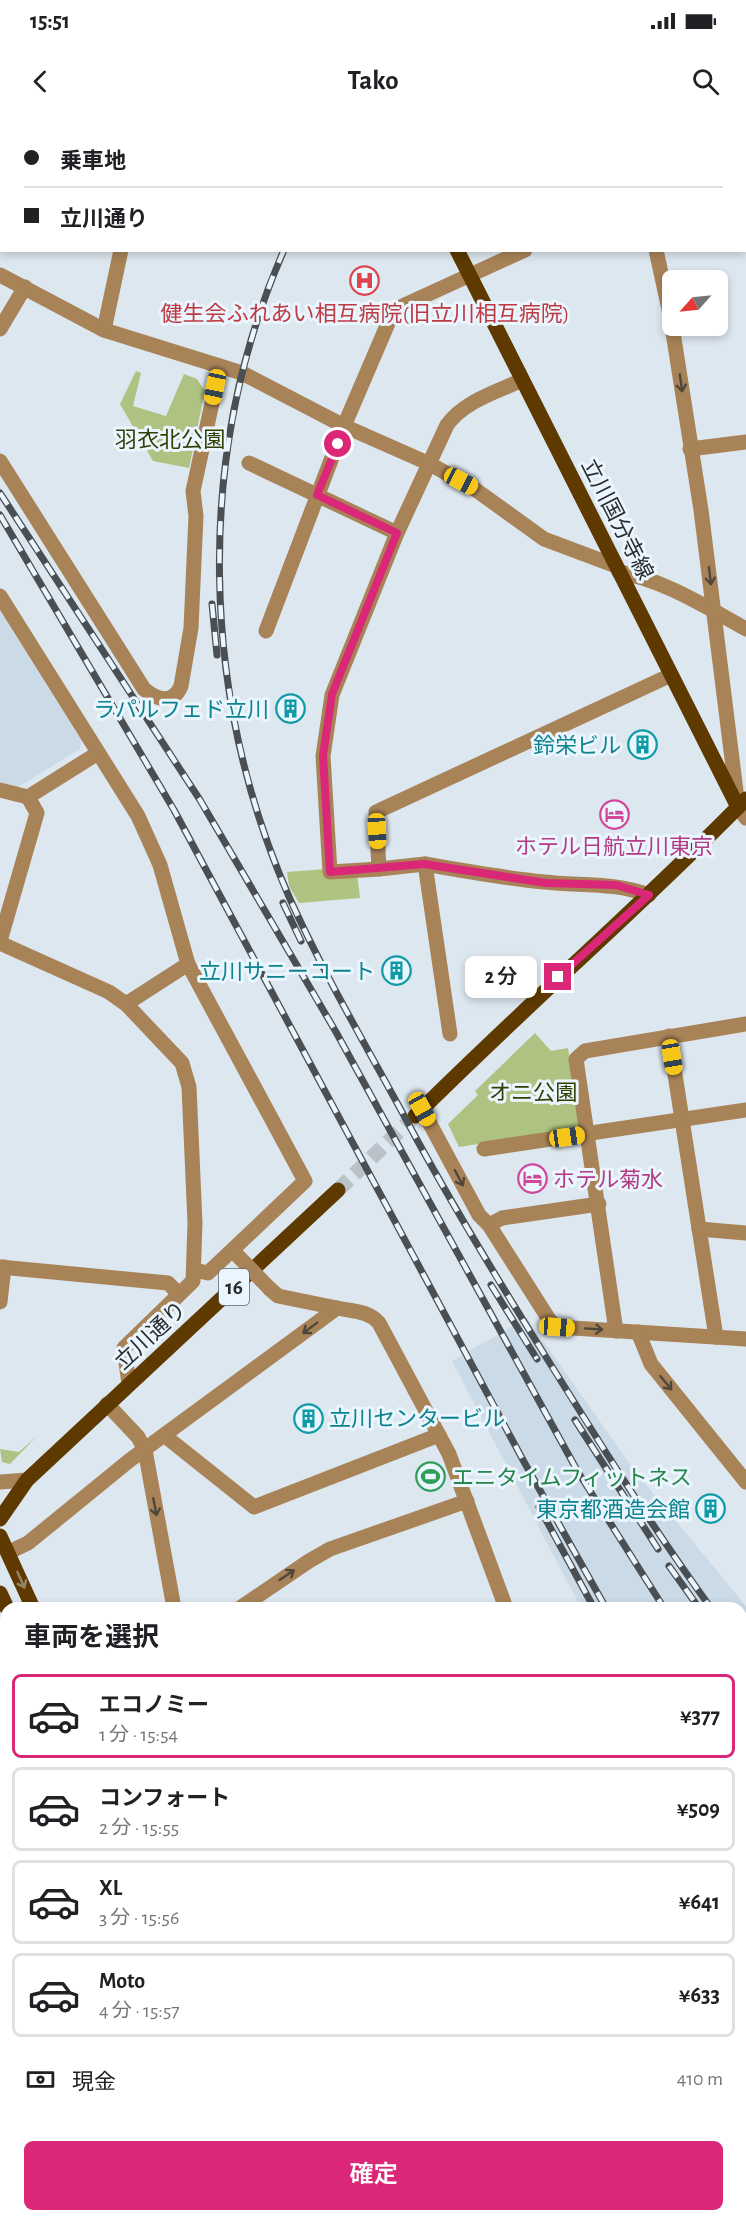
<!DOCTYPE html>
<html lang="ja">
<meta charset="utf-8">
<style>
:root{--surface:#fff;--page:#f2f2f2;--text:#202124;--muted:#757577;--line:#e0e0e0;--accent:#db2777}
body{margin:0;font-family:"Alegreya Sans","Noto Sans JP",sans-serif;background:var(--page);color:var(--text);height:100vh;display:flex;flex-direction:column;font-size:22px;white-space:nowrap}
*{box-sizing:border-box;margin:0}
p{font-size:20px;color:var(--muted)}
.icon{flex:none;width:33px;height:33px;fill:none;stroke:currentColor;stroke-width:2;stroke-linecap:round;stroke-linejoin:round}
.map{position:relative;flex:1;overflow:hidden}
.side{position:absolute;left:0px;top:1482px;width:747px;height:620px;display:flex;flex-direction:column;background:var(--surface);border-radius:18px 18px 0 0;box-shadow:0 3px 9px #0003}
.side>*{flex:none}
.hud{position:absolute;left:0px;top:0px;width:747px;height:132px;box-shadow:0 3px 9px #0003;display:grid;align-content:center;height:132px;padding:0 24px;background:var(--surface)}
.needle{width:39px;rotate:243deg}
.fabs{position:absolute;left:662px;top:150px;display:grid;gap:12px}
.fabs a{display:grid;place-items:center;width:66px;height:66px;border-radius:9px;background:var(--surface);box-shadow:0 3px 9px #0003;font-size:30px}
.end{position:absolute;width:27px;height:27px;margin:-14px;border:8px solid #db2777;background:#fff;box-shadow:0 0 0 3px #fff}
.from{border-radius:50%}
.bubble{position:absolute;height:42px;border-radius:9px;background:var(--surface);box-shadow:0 3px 9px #0003;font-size:20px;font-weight:600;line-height:42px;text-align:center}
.car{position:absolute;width:18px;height:36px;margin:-18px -9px;border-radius:8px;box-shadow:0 0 4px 2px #0007;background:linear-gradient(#f5c518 24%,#345 0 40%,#f5c518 0 76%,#345 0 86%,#f5c518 0)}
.hud b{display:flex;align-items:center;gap:21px;height:57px;font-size:22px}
.hud b+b{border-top:2px solid var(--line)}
.hud i{width:15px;height:15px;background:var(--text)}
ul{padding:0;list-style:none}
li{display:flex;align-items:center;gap:18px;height:84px;margin:0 12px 9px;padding:0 12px;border:3px solid var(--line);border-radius:9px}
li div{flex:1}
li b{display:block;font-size:22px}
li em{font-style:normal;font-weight:600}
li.on{border-color:var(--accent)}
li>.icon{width:54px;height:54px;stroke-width:1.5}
h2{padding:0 24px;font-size:27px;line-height:72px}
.pay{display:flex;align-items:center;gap:15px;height:66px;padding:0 24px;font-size:22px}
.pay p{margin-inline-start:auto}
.button{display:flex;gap:12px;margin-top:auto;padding:12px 24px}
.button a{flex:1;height:69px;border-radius:9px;background:var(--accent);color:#fff;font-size:24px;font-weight:600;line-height:69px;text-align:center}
.status{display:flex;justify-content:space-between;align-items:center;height:42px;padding:0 30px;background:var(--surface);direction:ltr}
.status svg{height:16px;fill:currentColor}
header{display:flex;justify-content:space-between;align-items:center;height:78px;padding:0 24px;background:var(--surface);font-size:27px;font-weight:600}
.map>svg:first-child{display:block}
.built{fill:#cadae7}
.green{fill:#aec381}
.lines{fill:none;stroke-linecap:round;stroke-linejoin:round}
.major-tunnel{stroke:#b9c2c9;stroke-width:15;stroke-dasharray:15 8;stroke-linecap:butt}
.minor{stroke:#a88358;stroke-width:15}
.major{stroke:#5e3900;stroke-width:15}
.rail-casing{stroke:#4a4f53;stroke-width:7}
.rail{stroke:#eaf5fd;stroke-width:4.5;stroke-dasharray:14;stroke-linecap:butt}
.minor-bridge{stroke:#a88358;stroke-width:15}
.oneway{stroke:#4f473c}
.oneway2{stroke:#968465}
.route{stroke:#db2777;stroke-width:8}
.labels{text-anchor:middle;stroke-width:6;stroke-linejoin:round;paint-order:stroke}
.shield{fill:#eaf5fd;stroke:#63696e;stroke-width:1.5}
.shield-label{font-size:21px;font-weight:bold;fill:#292d30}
.health-label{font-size:22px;fill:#be3a42;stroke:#eaf5fd}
.park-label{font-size:22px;fill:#324004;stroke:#eaf5fd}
.street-label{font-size:22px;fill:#292d30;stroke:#eaf5fd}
.culture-label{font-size:22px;fill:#0d838f;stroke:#eaf5fd;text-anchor:end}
.hotel-label{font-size:22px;fill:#b23c85;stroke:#eaf5fd}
.leisure-label{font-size:22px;fill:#27864d;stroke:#eaf5fd;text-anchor:start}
</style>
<div class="status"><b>15:51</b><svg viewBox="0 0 49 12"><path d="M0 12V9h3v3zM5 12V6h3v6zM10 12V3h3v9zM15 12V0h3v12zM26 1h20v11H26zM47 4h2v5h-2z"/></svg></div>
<header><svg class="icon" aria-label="back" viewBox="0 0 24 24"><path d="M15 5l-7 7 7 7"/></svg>Tako<svg class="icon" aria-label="search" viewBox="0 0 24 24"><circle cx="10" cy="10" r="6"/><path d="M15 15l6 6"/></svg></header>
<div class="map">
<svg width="746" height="2101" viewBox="0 0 746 2101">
<rect width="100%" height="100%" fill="#dde7ef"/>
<g class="built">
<polygon points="0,491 81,620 80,629 18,667 0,662"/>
<polygon points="527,1198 637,1354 746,1486 746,1568 741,1573 741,1488 581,1488 452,1241"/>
</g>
<g class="green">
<polygon points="136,251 141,253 133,286 166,296 184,254 197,259 205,271 189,348 153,341 120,284"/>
<polygon points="326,749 357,753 360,778 299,783 289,766 287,752"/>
<polygon points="535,913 551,931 568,928 580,1006 578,1009 459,1027 448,1004 478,975 475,971"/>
<polygon points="37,1316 10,1344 2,1342 0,1329 19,1332"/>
<polygon points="0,2014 6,2014 6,2060 0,2050"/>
</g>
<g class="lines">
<polyline class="major-tunnel" points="338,1070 415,996"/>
<g class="minor">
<polyline points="506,0 506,2"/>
<polyline points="620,0 620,2"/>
<polyline points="150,2 150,0"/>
<polyline points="656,130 672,203"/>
<polyline points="0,155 104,210 242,253 344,306 430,344 476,370 544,419 616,446"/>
<polyline points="672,206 701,390 738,687 746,698"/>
<polyline points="0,209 25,167"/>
<polyline points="104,210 121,130"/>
<path d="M522 260C497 272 464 281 447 305L397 413 332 575 323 636 330 752 379 749 376 692 671 555"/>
<polyline points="690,329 746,322"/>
<path d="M0 341 144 569C157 580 173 585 181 566L191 508 196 396 193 371 220 246"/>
<polyline points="249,343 397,413"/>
<path d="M619 452C664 460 706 487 746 509"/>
<polyline points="0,476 138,696 160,745 188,844 305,1061 208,1153 194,1150"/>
<polyline points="266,511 344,306 392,194 398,188 525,130"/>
<polyline points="0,670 28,677"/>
<polyline points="379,749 425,744"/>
<polyline points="0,821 37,693 28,677 98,633"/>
<polyline points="0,823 109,872 126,884 182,943 189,967 195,1103 193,1161 124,1228 129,1264"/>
<polyline points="126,884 188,844"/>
<path d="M450 914 425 744C464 751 504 758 544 762 580 766 614 762 649 775"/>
<polyline points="669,916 716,1217"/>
<polyline points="422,989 479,1095 489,1105 550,1201 557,1207 746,1219"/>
<polyline points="484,1029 746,990"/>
<polyline points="489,1105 502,1098 599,1084"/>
<polyline points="699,1109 746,1113"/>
<polyline points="0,1147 168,1163 179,1174"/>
<polyline points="270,1169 278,1176 337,1188"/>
<polyline points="0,1182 4,1147"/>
<polyline points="616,1211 576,939 585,931 746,904"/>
<polyline points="638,1212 651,1244 746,1362"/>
<polyline points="107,1284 138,1317 145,1330 174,1488"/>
<polyline points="165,1316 254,1387 439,1315"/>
<polyline points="0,1362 27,1360"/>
<path d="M9 1432 28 1423 130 1340 337 1188C352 1191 369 1191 379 1203L449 1334 506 1488"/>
<polyline points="240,1488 309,1441 330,1429 467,1381"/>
<polyline points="0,1633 6,1626"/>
<polyline points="0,2094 2,2101"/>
<polyline points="677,2096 680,2101"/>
<polyline points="68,2101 80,2101"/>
<polyline points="547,2101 555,2096"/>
</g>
<g class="major">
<polyline points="392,0 392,2"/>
<polyline points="457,130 738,687"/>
<path d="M415 996C523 888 639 788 746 679"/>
<polyline points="0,1399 27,1360 338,1070"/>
<polyline points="0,1416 33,1488"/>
<polyline points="0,1473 7,1488"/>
<polyline points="0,1951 6,1951"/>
<polyline points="0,1980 6,1980"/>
<polyline points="291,2096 294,2101"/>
<polyline points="318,2096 321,2101"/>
</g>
<defs>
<g id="rail">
<polyline points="345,2 346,0"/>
<path d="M284 130C194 335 200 575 290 779 327 861 374 939 416 1018 457 1093 501 1165 546 1237 599 1322 652 1407 711 1488"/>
<polyline points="0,373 200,680 336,912 578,1352 664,1488"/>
<polyline points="0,395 174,690 523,1340 606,1488"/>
<polyline points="212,484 217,535"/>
<polyline points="283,783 301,821"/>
<polyline points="491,1165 537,1239"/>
<polyline points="575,1300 658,1429"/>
<polyline points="539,1387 594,1488"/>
<polyline points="669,1446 699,1488"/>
<polyline points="741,1529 746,1536"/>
<polyline points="741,1549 746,1556"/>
<polyline points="741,1597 746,1604"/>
<polyline points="741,1709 746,1717"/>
<polyline points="741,1729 746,1738"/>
<polyline points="741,1787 746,1797"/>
</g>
</defs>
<use href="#rail" class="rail-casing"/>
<use href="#rail" class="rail"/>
<polyline class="minor-bridge" points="235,1133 270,1169"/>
</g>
<defs><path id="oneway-shaft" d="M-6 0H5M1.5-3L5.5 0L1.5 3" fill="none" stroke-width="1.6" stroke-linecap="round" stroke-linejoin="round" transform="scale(1.5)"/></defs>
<g class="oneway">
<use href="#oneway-shaft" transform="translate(681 263) rotate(82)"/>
<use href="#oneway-shaft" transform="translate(710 456) rotate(83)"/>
<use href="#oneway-shaft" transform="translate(459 1058) rotate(62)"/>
<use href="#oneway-shaft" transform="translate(310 1208) rotate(143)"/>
<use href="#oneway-shaft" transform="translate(594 1209) rotate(4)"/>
<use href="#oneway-shaft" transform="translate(666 1263) rotate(51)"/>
<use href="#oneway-shaft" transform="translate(155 1387) rotate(79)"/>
<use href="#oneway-shaft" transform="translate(287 1455) rotate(-34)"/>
</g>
<use class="oneway2" href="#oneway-shaft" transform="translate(21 1460) rotate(66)"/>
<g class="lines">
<polyline class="route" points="338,324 317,375 397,413 332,574 323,636 330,752 424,744 546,763 616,765 649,775 558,857"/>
</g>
<defs>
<symbol id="hospital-ring" viewBox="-11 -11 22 22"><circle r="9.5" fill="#eaf5fd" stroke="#e0444e" stroke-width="1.5"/><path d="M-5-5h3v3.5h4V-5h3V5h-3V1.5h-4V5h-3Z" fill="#e0444e"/></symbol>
<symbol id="building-ring" viewBox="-11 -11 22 22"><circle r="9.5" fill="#eaf5fd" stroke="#0f9aa8" stroke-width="1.5"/><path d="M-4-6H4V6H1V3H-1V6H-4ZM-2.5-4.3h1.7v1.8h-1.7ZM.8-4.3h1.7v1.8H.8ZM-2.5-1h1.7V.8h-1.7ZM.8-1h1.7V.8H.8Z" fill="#0f9aa8"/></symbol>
<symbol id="hotel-ring" viewBox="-11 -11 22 22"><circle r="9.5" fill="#eaf5fd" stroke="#d1479c" stroke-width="1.5"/><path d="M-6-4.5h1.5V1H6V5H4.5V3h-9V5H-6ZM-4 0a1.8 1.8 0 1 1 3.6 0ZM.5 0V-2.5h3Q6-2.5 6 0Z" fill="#d1479c"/></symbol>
<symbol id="stadium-ring" viewBox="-11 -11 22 22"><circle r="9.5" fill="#eaf5fd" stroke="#2e9e5b" stroke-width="1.5"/><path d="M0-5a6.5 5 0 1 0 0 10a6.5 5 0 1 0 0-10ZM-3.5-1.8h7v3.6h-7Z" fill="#2e9e5b"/></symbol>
</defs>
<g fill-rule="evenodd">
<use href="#hospital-ring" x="348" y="144" width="33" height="33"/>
<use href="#building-ring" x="274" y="572" width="33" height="33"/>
<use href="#building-ring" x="626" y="608" width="33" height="33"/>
<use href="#hotel-ring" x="598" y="678" width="33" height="33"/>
<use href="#building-ring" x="380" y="834" width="33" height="33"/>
<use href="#hotel-ring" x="516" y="1042" width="33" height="33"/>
<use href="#building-ring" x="292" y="1282" width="33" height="33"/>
<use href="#stadium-ring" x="414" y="1340" width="33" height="33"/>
<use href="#building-ring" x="694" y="1372" width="33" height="33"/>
</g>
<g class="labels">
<rect class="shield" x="219" y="1149" width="30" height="36" rx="4.5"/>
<g class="shield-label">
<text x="234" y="1174">16</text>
</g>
<g class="health-label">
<text x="365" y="201">健生会ふれあい相互病院(旧立川相互病院)</text>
</g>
<g class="park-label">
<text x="170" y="327">羽衣北公園</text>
<text x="533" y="980">オニ公園</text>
</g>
<g class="street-label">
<text transform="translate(618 399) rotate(63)" y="8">立川国分寺線</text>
<text transform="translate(150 1215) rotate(-43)" y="8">立川通り</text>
</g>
<g class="culture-label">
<text x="269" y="597">ラパルフェド立川</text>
<text x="621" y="633">鈴栄ビル</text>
<text x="375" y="859">立川サニーコート</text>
<text x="329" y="1306" text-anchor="start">立川センタービル</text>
<text x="690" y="1397">東京都酒造会館</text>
</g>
<g class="hotel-label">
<text x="614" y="734">ホテル日航立川東京</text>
<text x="553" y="1067" text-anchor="start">ホテル菊水</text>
</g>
<g class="leisure-label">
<text x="452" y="1365">エニタイムフィットネス</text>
</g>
</g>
</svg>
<div class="fabs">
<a><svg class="needle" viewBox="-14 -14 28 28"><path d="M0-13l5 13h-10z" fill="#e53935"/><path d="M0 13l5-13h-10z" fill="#757577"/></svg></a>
</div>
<i class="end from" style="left:338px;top:324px"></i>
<i class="end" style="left:558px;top:857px"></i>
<div class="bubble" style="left:465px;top:836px;width:72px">2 分</div>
<i class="car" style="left:215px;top:267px;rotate:192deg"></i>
<i class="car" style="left:461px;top:361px;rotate:118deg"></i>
<i class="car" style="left:377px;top:711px;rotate:177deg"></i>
<i class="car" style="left:672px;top:937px;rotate:171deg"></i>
<i class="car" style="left:422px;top:989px;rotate:151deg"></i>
<i class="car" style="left:567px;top:1017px;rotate:82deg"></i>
<i class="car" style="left:557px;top:1207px;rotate:94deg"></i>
<div class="hud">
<b><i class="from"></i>乗車地</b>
<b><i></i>立川通り</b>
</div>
<section class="side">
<h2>車両を選択</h2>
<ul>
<li class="on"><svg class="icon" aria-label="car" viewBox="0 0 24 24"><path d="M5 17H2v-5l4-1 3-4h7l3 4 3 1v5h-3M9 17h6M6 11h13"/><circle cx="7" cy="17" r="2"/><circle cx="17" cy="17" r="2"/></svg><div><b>エコノミー</b><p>1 分 · 15:54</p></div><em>¥377</em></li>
<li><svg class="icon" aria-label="car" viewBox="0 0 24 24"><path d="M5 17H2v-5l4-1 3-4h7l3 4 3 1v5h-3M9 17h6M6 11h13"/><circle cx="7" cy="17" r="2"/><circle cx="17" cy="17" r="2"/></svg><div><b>コンフォート</b><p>2 分 · 15:55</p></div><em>¥509</em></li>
<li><svg class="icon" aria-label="car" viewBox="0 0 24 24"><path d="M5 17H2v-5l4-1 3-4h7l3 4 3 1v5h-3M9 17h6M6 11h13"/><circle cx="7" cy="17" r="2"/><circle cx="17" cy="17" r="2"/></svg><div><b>XL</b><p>3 分 · 15:56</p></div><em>¥641</em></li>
<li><svg class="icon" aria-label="car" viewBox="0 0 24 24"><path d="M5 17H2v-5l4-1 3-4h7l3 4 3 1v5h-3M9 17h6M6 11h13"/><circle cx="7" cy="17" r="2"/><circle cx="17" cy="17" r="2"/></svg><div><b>Moto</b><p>4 分 · 15:57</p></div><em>¥633</em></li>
</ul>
<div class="pay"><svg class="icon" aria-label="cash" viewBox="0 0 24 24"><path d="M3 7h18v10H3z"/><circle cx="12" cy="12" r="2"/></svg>現金<p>410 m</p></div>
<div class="button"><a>確定</a></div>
</section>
</div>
